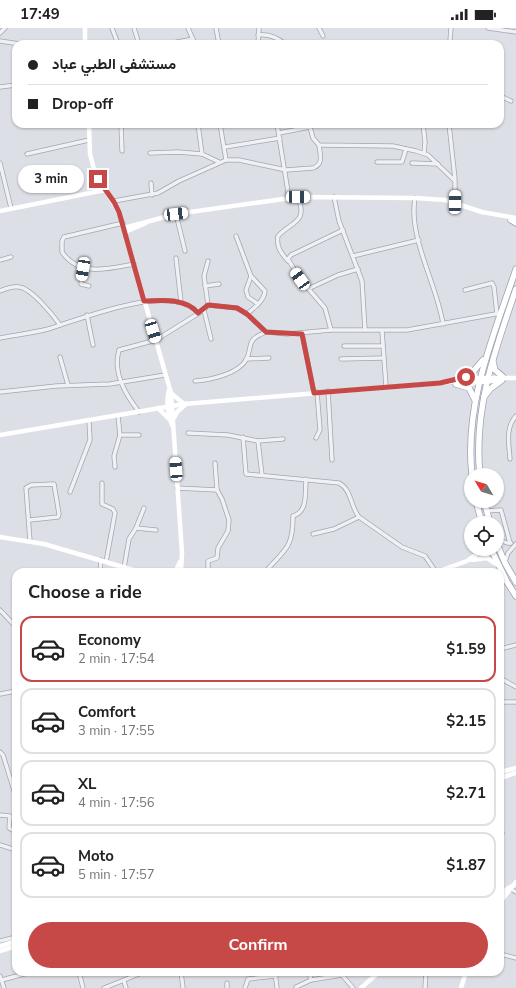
<!DOCTYPE html>
<meta charset="utf-8">
<style>
:root{--surface:#fff;--page:#f6f6f6;--text:#222;--muted:#767676;--line:#e0e0e0;--accent:#c64847}
body{margin:0;font-family:"Nunito Sans",Vazirmatn,sans-serif;background:var(--page);color:var(--text);height:100vh;display:flex;flex-direction:column;font-size:15px;white-space:nowrap}
*{box-sizing:border-box;margin:0}
p{font-size:13px;color:var(--muted)}
.icon{flex:none;width:22px;height:22px;fill:none;stroke:currentColor;stroke-width:2;stroke-linecap:round;stroke-linejoin:round}
.map{position:relative;flex:1;overflow:hidden}
.panel{position:absolute;left:12px;top:540px;width:492px;height:408px;display:flex;flex-direction:column;background:var(--surface);border-radius:12px;box-shadow:0 1px 3px #0004}
.panel>*{flex:none}
.guide{position:absolute;left:12px;top:12px;width:492px;height:88px;border-radius:12px;box-shadow:0 1px 3px #0004;display:grid;align-content:center;height:88px;padding:0 16px;background:var(--surface)}
.needle{width:26px;rotate:308deg}
.buttons{position:absolute;left:464px;top:440px;display:grid;gap:8px}
.buttons a{display:grid;place-items:center;width:40px;height:40px;border-radius:50%;background:var(--surface);box-shadow:0 1px 3px #0004;font-size:20px}
.end{position:absolute;width:18px;height:18px;margin:-9px;border:5px solid #c64847;background:#fff;box-shadow:0 0 0 2px #fff}
.from{border-radius:50%}
.bubble{position:absolute;height:28px;border-radius:14px;background:var(--surface);box-shadow:0 1px 3px #0004;font-size:13px;font-weight:700;line-height:28px;text-align:center}
.car{position:absolute;width:12px;height:24px;margin:-12px -6px;border-radius:5px;box-shadow:0 0 3px 1px #0007;background:linear-gradient(#fff 24%,#345 0 40%,#fff 0 76%,#345 0 86%,#fff 0)}
.guide b{display:flex;align-items:center;gap:14px;height:38px;font-size:15px}
.guide b+b{border-top:1px solid var(--line)}
.guide i{width:10px;height:10px;background:var(--text)}
ul{padding:0;list-style:none}
li{display:flex;align-items:center;gap:12px;height:66px;margin:0 8px 6px;padding:0 8px;border:2px solid var(--line);border-radius:12px}
li div{flex:1}
li b{display:block;font-size:15px}
li em{font-style:normal;font-weight:700}
li.current{border-color:var(--accent)}
li>.icon{width:36px;height:36px;stroke-width:1.5}
h2{padding:0 16px;font-size:18px;line-height:48px}
.cta{display:flex;gap:8px;margin-top:auto;padding:8px 16px}
.cta a{flex:1;height:46px;border-radius:24px;background:var(--accent);color:#fff;font-size:16px;font-weight:700;line-height:46px;text-align:center}
.status{display:flex;justify-content:space-between;align-items:center;height:28px;padding:0 20px;background:var(--surface);direction:ltr}
.status svg{height:11px;fill:currentColor}
.map>svg:first-child{display:block}
.lines{fill:none;stroke-linecap:round;stroke-linejoin:round}
.street-casing{stroke:#a3a6b0;stroke-width:5}
.primary-casing{stroke:#9da2b1;stroke-width:7}
.street{stroke:#f0f1f5;stroke-width:3.5}
.secondary{stroke:#fff;stroke-width:4.5}
.primary{stroke:#fff;stroke-width:5.5}
.route{stroke:#c64847;stroke-width:5}
</style>
<div class="status"><b>17:49</b><svg viewBox="0 0 49 12"><path d="M0 12V9h3v3zM5 12V6h3v6zM10 12V3h3v9zM15 12V0h3v12zM26 1h20v11H26zM47 4h2v5h-2z"/></svg></div>
<div class="map">
<svg width="516" height="960" viewBox="0 0 516 960">
<rect width="100%" height="100%" fill="#dddfe6"/>
<g class="lines">
<defs>
<g id="street">
<polyline points="112,0 118,16"/>
<polyline points="134,0 139,16"/>
<polyline points="188,0 195,16"/>
<polyline points="216,0 219,16"/>
<polyline points="319,0 323,8"/>
<polyline points="451,0 450,13 452,16"/>
<polyline points="488,0 516,4"/>
<polyline points="0,5 5,0"/>
<path d="M258 7C268 6 277 9 285 16"/>
<polyline points="0,13 20,16"/>
<polyline points="167,16 193,11"/>
<polyline points="258,16 259,0"/>
<polyline points="0,59 16,57"/>
<polyline points="500,68 511,73"/>
<polyline points="121,96 122,123"/>
<polyline points="198,96 202,126"/>
<path d="M220 96 226 132H239L286 142 313 140C324 136 320 126 319 117"/>
<polyline points="277,96 289,170"/>
<polyline points="423,96 425,114 424,125"/>
<polyline points="449,96 455,151"/>
<polyline points="279,105 310,99 313,110 319,117 393,118 416,123 428,127 455,153 455,174"/>
<polyline points="225,119 280,110"/>
<polyline points="150,125 178,124 202,126 219,134"/>
<polyline points="27,126 89,112"/>
<polyline points="377,134 402,134 406,121"/>
<polyline points="0,135 11,180"/>
<polyline points="412,135 438,136"/>
<polyline points="151,155 152,167"/>
<polyline points="334,169 339,193 362,253 365,302"/>
<path d="M415 170C408 210 437 256 443 296"/>
<polyline points="114,173 158,165 179,153 226,132"/>
<polyline points="176,186 185,223"/>
<path d="M123 195 64 209 62 213V224C79 249 108 241 134 236"/>
<path d="M236 208 251 248 265 263C264 273 254 280 247 286"/>
<polyline points="353,228 419,212"/>
<polyline points="176,230 181,274"/>
<polyline points="0,232 11,229"/>
<polyline points="208,233 204,248 208,277"/>
<path d="M288 233C281 225 276 219 278 208 292 193 308 195 298 169"/>
<polyline points="83,241 81,256 89,258"/>
<polyline points="251,248 246,262 248,269 258,276"/>
<polyline points="205,258 219,256"/>
<polyline points="308,261 338,247 358,241"/>
<polyline points="465,262 492,255 494,259 497,286"/>
<path d="M0 263C5 261 13 258 19 259 31 260 53 287 60 297"/>
<polyline points="208,277 237,280 247,286 266,304 287,306 331,302 407,302 501,285"/>
<polyline points="204,282 211,311"/>
<polyline points="87,287 93,317"/>
<polyline points="331,302 325,280 300,251 288,231 291,227 343,202"/>
<polyline points="382,303 386,358"/>
<polyline points="302,305 314,365"/>
<path d="M0 310C16 307 32 305 48 301 81 291 173 253 198 285"/>
<polyline points="344,318 383,318"/>
<polyline points="60,329 68,357"/>
<polyline points="246,331 269,330"/>
<polyline points="341,331 384,330"/>
<path d="M195 353C210 352 238 346 246 332 254 317 244 313 266 304"/>
<polyline points="328,363 332,432"/>
<polyline points="0,364 56,358 110,356 165,347"/>
<path d="M139 384C126 367 112 345 119 322L156 312 204 282 208 277"/>
<polyline points="188,405 228,407 258,413 262,447"/>
<polyline points="120,407 139,407"/>
<path d="M243 409 246 446 339 455C352 462 350 478 359 489L402 519 425 528 436 544"/>
<polyline points="316,410 320,402 317,364"/>
<polyline points="258,413 283,411"/>
<path d="M510 431C509 416 505 400 516 388"/>
<polyline points="215,435 217,462"/>
<polyline points="115,439 114,428 120,407 118,388"/>
<polyline points="102,455 102,476 113,481 115,485 106,534"/>
<polyline points="177,460 217,462 222,471 229,492 228,503 218,520 217,530 208,533 208,544"/>
<polyline points="70,464 90,412 89,393"/>
<polyline points="486,483 501,482 510,515"/>
<polyline points="30,492 58,489 59,486 54,456 31,457 26,460 30,513"/>
<polyline points="136,500 156,502"/>
<polyline points="313,506 334,501 359,489"/>
<polyline points="497,511 507,515 511,515"/>
<polyline points="505,534 508,525 516,516"/>
<polyline points="124,540 129,511 136,500 144,480"/>
<polyline points="100,544 101,532"/>
<path d="M265 544C285 521 293 521 293 488 308 484 305 465 306 451"/>
<polyline points="0,582 16,599"/>
<polyline points="500,621 516,617"/>
<polyline points="500,650 516,659"/>
<polyline points="0,666 16,663"/>
<polyline points="500,674 516,674"/>
<polyline points="0,724 3,727 16,769"/>
<polyline points="0,787 10,788 9,800 16,804"/>
<polyline points="500,798 502,805"/>
<polyline points="0,817 16,822"/>
<polyline points="509,860 516,864"/>
<polyline points="0,913 16,909"/>
<polyline points="500,926 516,930"/>
<polyline points="79,944 83,960"/>
<polyline points="181,944 183,960"/>
<polyline points="275,944 277,960"/>
<polyline points="309,944 311,952 342,947 353,960"/>
<polyline points="0,948 4,960"/>
<polyline points="2,952 31,944"/>
<polyline points="124,953 126,960"/>
<polyline points="227,955 227,960"/>
<polyline points="296,959 311,952"/>
<polyline points="104,960 144,944"/>
<polyline points="245,960 248,951 276,948"/>
<polyline points="425,960 426,944"/>
</g>
<g id="primary">
<polyline points="511,192 516,195"/>
<polyline points="493,334 495,342 503,349"/>
<polyline points="456,352 471,346 483,332"/>
<polyline points="456,356 469,360 475,372"/>
<polyline points="484,369 490,361 502,352"/>
<path d="M472 447C464 375 494 307 516 241"/>
<path d="M480 447C473 381 495 322 516 261"/>
<polyline points="476,473 482,495"/>
<polyline points="484,473 490,495"/>
<polyline points="497,516 505,535 516,554"/>
<polyline points="491,521 507,554 516,568"/>
</g>
</defs>
<use href="#street" class="street-casing"/>
<use href="#primary" class="primary-casing"/>
<use href="#street" class="street"/>
<g class="secondary">
<polyline points="85,0 85,16"/>
<polyline points="89,96 90,126 95,145 119,184 171,365 182,525 181,544"/>
<polyline points="0,183 105,162"/>
<polyline points="124,200 176,186 298,169 415,170 445,172 482,184 516,190"/>
<polyline points="125,204 146,195"/>
<polyline points="457,356 502,352"/>
<path d="M169 362C166 372 168 388 172 397"/>
<polyline points="172,366 184,376"/>
<polyline points="158,380 169,391"/>
<polyline points="174,390 177,384 186,376"/>
<polyline points="0,407 184,376 440,355 480,350 515,350"/>
<polyline points="0,509 44,516 140,544"/>
<polyline points="472,532 487,530 498,537"/>
<polyline points="175,544 180,534"/>
<polyline points="436,544 467,533 484,521"/>
<polyline points="500,744 516,740"/>
<polyline points="500,750 516,745"/>
<polyline points="500,868 508,860 513,858"/>
<polyline points="500,874 516,854"/>
<polyline points="0,918 16,913"/>
<polyline points="0,923 16,918"/>
<polyline points="361,960 379,944"/>
<polyline points="461,960 466,944"/>
</g>
<use href="#primary" class="primary"/>
</g>
<g class="lines">
<path class="route" d="M98 151 114 174 119 184 144 273C162 272 186 270 198 285L208 277 237 280 247 286 266 304 302 306 314 365 440 355 466 349"/>
</g>
</svg>
<div class="buttons">
<a><svg class="needle" viewBox="-14 -14 28 28"><path d="M0-13l5 13h-10z" fill="#e53935"/><path d="M0 13l5-13h-10z" fill="#767676"/></svg></a>
<a><svg class="icon" aria-label="locate" viewBox="0 0 24 24"><circle cx="12" cy="12" r="6"/><path d="M12 2v4M12 18v4M2 12h4M18 12h4"/></svg></a>
</div>
<i class="end from" style="left:466px;top:349px"></i>
<i class="end" style="left:98px;top:151px"></i>
<div class="bubble" style="left:18px;top:137px;width:66px">3 min</div>
<i class="car" style="left:298px;top:169px;rotate:90deg"></i>
<i class="car" style="left:455px;top:174px;rotate:1deg"></i>
<i class="car" style="left:176px;top:186px;rotate:83deg"></i>
<i class="car" style="left:83px;top:241px;rotate:190deg"></i>
<i class="car" style="left:300px;top:251px;rotate:325deg"></i>
<i class="car" style="left:153px;top:303px;rotate:163deg"></i>
<i class="car" style="left:176px;top:441px;rotate:356deg"></i>
<div class="guide">
<b><i class="from"></i>مستشفى الطبي عباد</b>
<b><i></i>Drop-off</b>
</div>
<section class="panel">
<h2>Choose a ride</h2>
<ul>
<li class="current"><svg class="icon" aria-label="car" viewBox="0 0 24 24"><path d="M5 17H2v-5l4-1 3-4h7l3 4 3 1v5h-3M9 17h6M6 11h13"/><circle cx="7" cy="17" r="2"/><circle cx="17" cy="17" r="2"/></svg><div><b>Economy</b><p>2 min · 17:54</p></div><em>$1.59</em></li>
<li><svg class="icon" aria-label="car" viewBox="0 0 24 24"><path d="M5 17H2v-5l4-1 3-4h7l3 4 3 1v5h-3M9 17h6M6 11h13"/><circle cx="7" cy="17" r="2"/><circle cx="17" cy="17" r="2"/></svg><div><b>Comfort</b><p>3 min · 17:55</p></div><em>$2.15</em></li>
<li><svg class="icon" aria-label="car" viewBox="0 0 24 24"><path d="M5 17H2v-5l4-1 3-4h7l3 4 3 1v5h-3M9 17h6M6 11h13"/><circle cx="7" cy="17" r="2"/><circle cx="17" cy="17" r="2"/></svg><div><b>XL</b><p>4 min · 17:56</p></div><em>$2.71</em></li>
<li><svg class="icon" aria-label="car" viewBox="0 0 24 24"><path d="M5 17H2v-5l4-1 3-4h7l3 4 3 1v5h-3M9 17h6M6 11h13"/><circle cx="7" cy="17" r="2"/><circle cx="17" cy="17" r="2"/></svg><div><b>Moto</b><p>5 min · 17:57</p></div><em>$1.87</em></li>
</ul>
<div class="cta"><a>Confirm</a></div>
</section>
</div>
